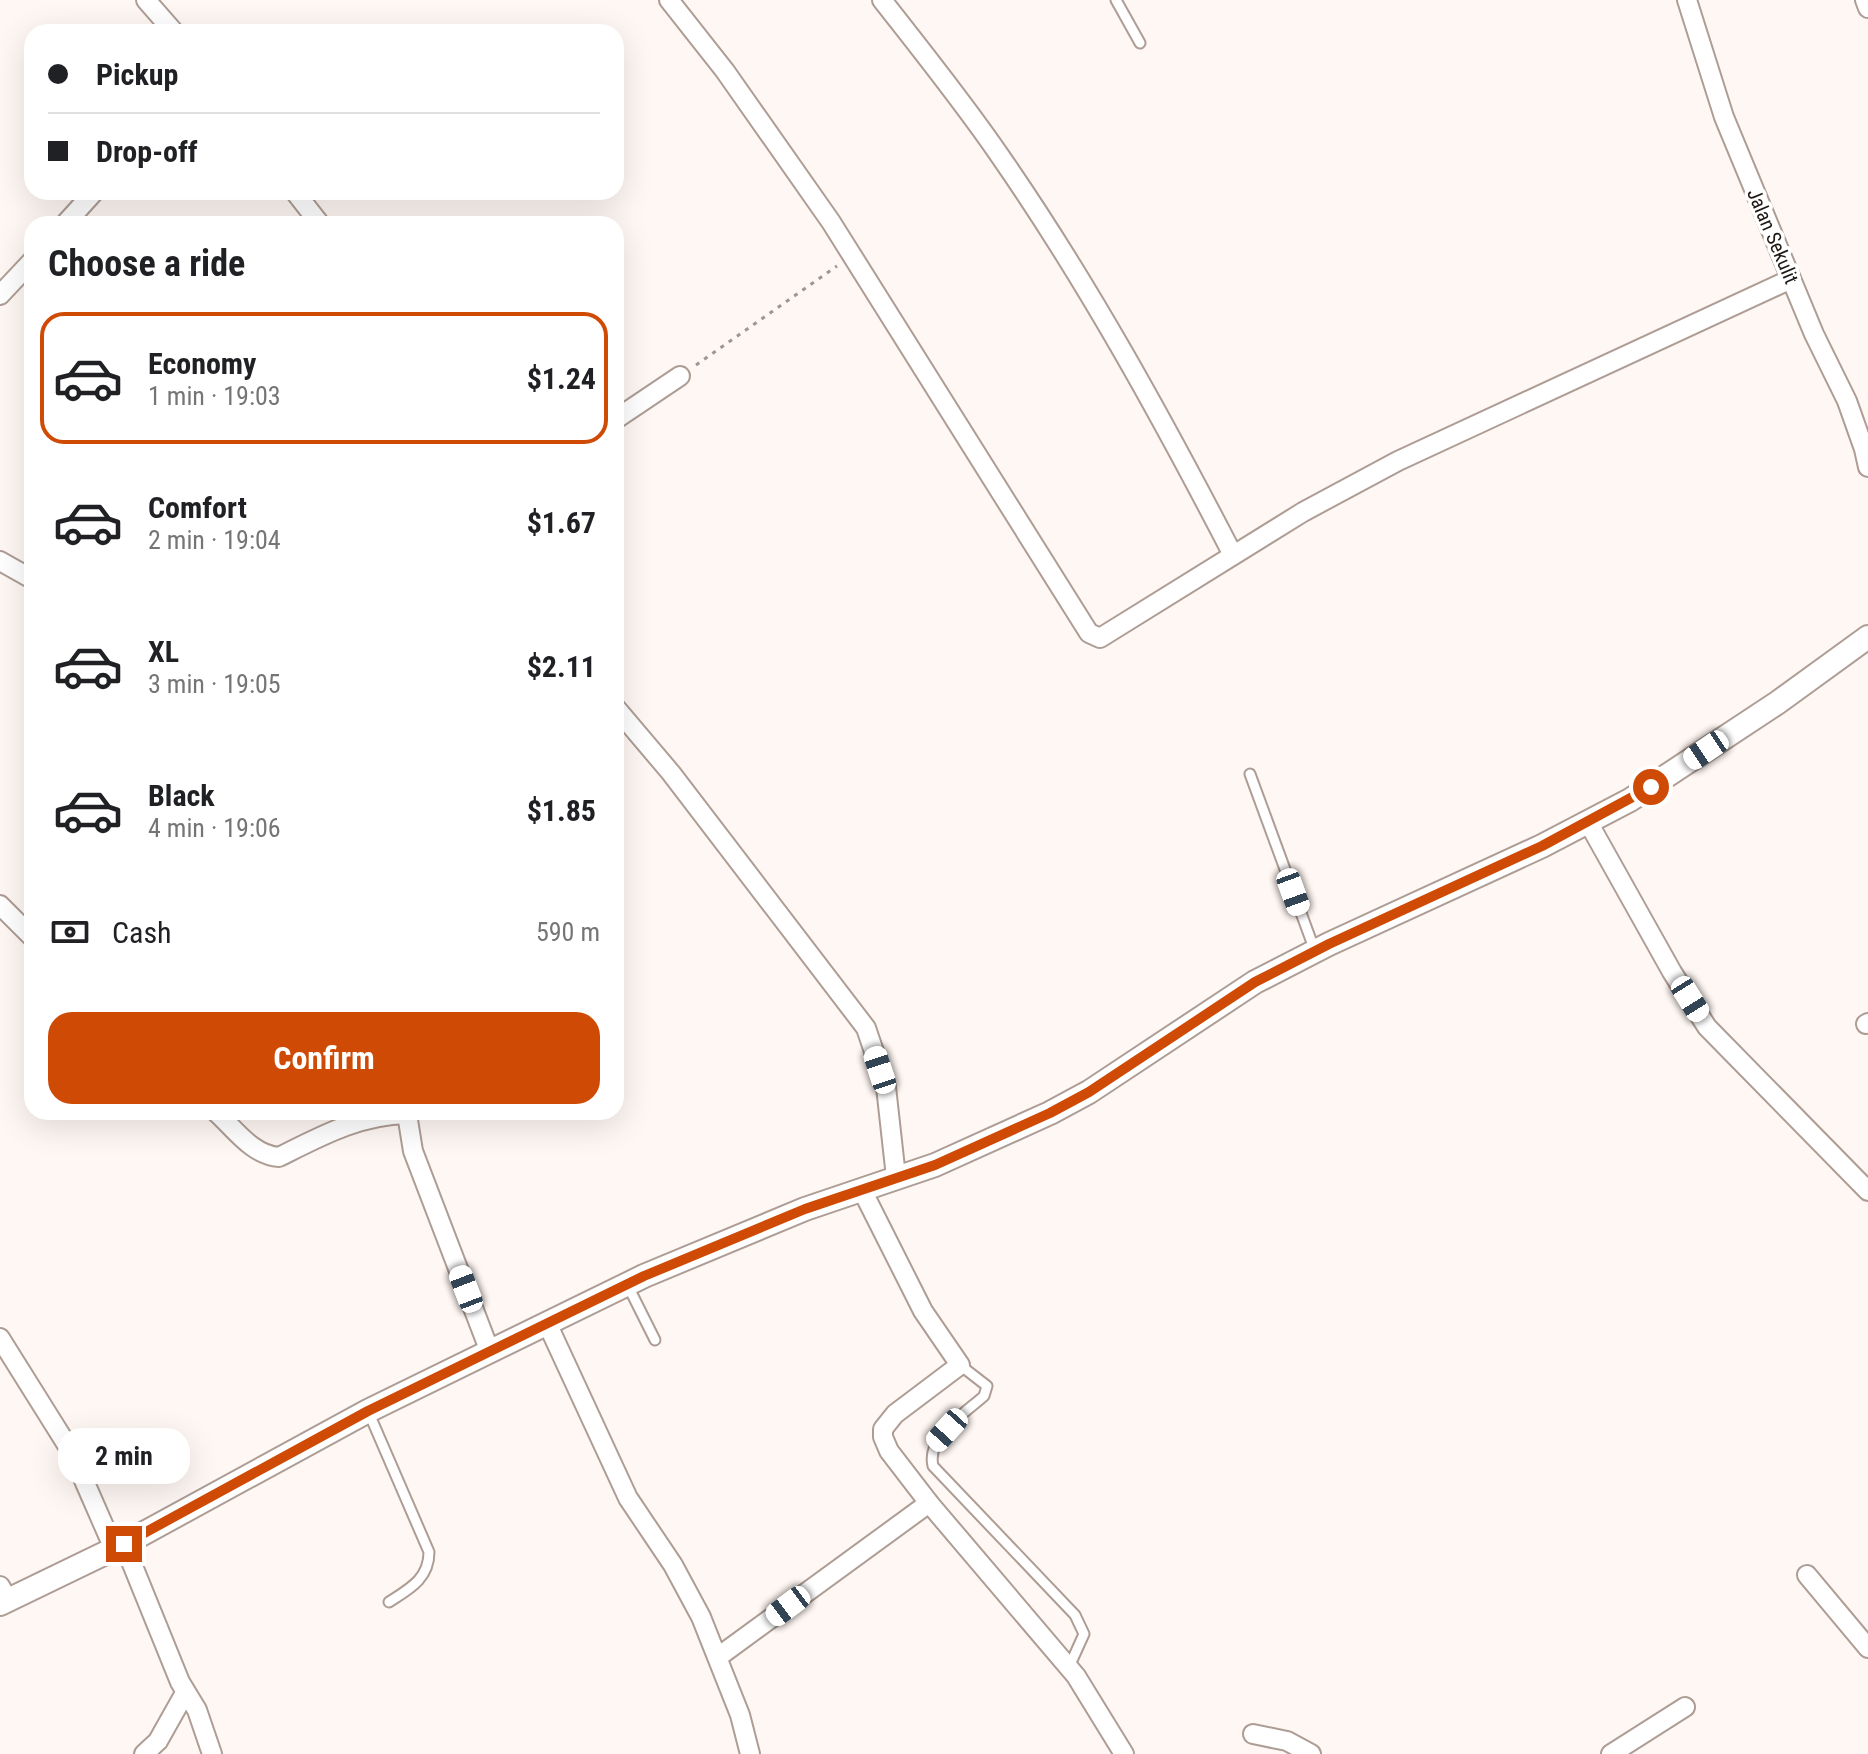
<!DOCTYPE html>
<meta charset="utf-8">
<style>
:root{--surface:#fff;--page:#f2f2f2;--text:#202124;--muted:#757577;--line:#e0e0e0;--accent:#cf4a04}
body{margin:0;font-family:"Roboto Condensed",sans-serif;background:var(--page);color:var(--text);height:100vh;display:flex;flex-direction:column;font-size:30px;white-space:nowrap}
*{box-sizing:border-box;margin:0}
p{font-size:26px;color:var(--muted)}
.icon{flex:none;width:44px;height:44px;fill:none;stroke:currentColor;stroke-width:2;stroke-linecap:round;stroke-linejoin:round}
.map{position:relative;flex:1;overflow:hidden}
.drawer{position:absolute;left:24px;top:216px;width:600px;height:904px;display:flex;flex-direction:column;background:var(--surface);border-radius:24px;box-shadow:0 8px 32px #0002}
.drawer>*{flex:none}
.banner{position:absolute;left:24px;top:24px;width:600px;height:176px;border-radius:24px;box-shadow:0 8px 32px #0002;display:grid;align-content:center;height:176px;padding:0 24px;background:var(--surface)}
.end{position:absolute;width:36px;height:36px;margin:-18px;border:10px solid #cf4a04;background:#fff;box-shadow:0 0 0 4px #fff}
.from{border-radius:50%}
.bubble{position:absolute;height:56px;border-radius:24px;background:var(--surface);box-shadow:0 8px 32px #0002;font-size:26px;font-weight:700;line-height:56px;text-align:center}
.car{position:absolute;width:24px;height:48px;margin:-24px -12px;border-radius:10px;box-shadow:0 0 6px 2px #0007;background:linear-gradient(#fff 24%,#345 0 40%,#fff 0 76%,#345 0 86%,#fff 0)}
.banner b{display:flex;align-items:center;gap:28px;height:76px;font-size:30px}
.banner b+b{border-top:2px solid var(--line)}
.banner i{width:20px;height:20px;background:var(--text)}
ul{padding:0;list-style:none}
li{display:flex;align-items:center;gap:24px;height:132px;margin:0 16px 12px;padding:0 8px;border:4px solid transparent;border-radius:24px}
li div{flex:1}
li b{display:block;font-size:30px}
li em{font-style:normal;font-weight:700}
li.active{border-color:var(--accent)}
li>.icon{width:72px;height:72px;stroke-width:1.5}
h2{padding:0 24px;font-size:36px;line-height:96px}
.pay{display:flex;align-items:center;gap:20px;height:88px;padding:0 24px;font-size:30px}
.pay p{margin-inline-start:auto}
.primary-button{display:flex;gap:16px;margin-top:auto;padding:16px 24px}
.primary-button a{flex:1;height:92px;border-radius:24px;background:var(--accent);color:#fff;font-size:32px;font-weight:700;line-height:92px;text-align:center}
.map>svg:first-child{display:block}
.lines{fill:none;stroke-linecap:round;stroke-linejoin:round}
.service-casing{stroke:#ae9d94;stroke-width:13}
.minor-casing{stroke:#ae9d94;stroke-width:22}
.tertiary-casing{stroke:#ae9d94;stroke-width:26}
.path{stroke:#9d9692;stroke-width:3;stroke-dasharray:4 6;stroke-linecap:butt}
.service{stroke:#fff;stroke-width:9}
.minor{stroke:#fff;stroke-width:18}
.tertiary{stroke:#fff;stroke-width:22}
.route{stroke:#cf4a04;stroke-width:10}
.labels{text-anchor:middle;stroke-width:7;stroke-linejoin:round;paint-order:stroke}
.street-label{font-size:20px;fill:#1e1814;stroke:#fff}
</style>
<div class="map">
<svg width="1868" height="1754" viewBox="0 0 1868 1754">
<rect width="100%" height="100%" fill="#fff7f3"/>
<g class="lines">
<defs>
<g id="service">
<polyline points="1116,0 1140,43"/>
<polyline points="1250,774 1315,951"/>
<polyline points="627,1284 655,1340"/>
<path d="M960 1365 987 1386 984 1396C965 1413 926 1437 933 1466L1075 1615 1084 1634 1069 1667"/>
<path d="M368 1411 429 1552C429 1579 409 1589 389 1602"/>
</g>
<g id="minor">
<polyline points="146,0 174,32"/>
<polyline points="669,0 725,71 831,222 1089,633 1100,638 1303,512 1398,461 1791,279"/>
<path d="M882 0C922 51 963 102 1000 156 1088 283 1162 418 1233 555"/>
<polyline points="1687,0 1724,117 1814,334 1847,401 1864,449 1868,467"/>
<polyline points="1865,0 1868,8"/>
<polyline points="295,192 320,224"/>
<polyline points="65,224 94,192"/>
<polyline points="0,295 32,261"/>
<polyline points="616,419 680,376"/>
<polyline points="0,561 32,579"/>
<polyline points="616,708 671,773 866,1028 886,1087 896,1177"/>
<polyline points="1588,822 1672,972 1707,1027 1868,1191"/>
<polyline points="0,905 32,937"/>
<polyline points="1866,1024 1868,1023"/>
<path d="M216 1112C235 1129 252 1155 279 1157 321 1136 359 1115 407 1114"/>
<polyline points="410,1112 407,1114 413,1151 490,1352"/>
<polyline points="862,1190 923,1311 960,1365 895,1414 883,1429 883,1437 889,1451 929,1503 1076,1676 1124,1754"/>
<polyline points="547,1323 628,1498 673,1565 701,1617 740,1715 750,1754"/>
<polyline points="0,1338 72,1453 114,1549"/>
<polyline points="124,1544 180,1682 197,1710 212,1754"/>
<polyline points="1807,1575 1868,1648"/>
<polyline points="0,1586 8,1600"/>
<polyline points="718,1657 929,1503"/>
<polyline points="1253,1734 1287,1741 1311,1754"/>
<polyline points="144,1754 158,1741 185,1693"/>
<polyline points="1611,1754 1685,1707"/>
</g>
<polyline id="tertiary" points="0,1604 124,1544 368,1411 644,1276 805,1209 935,1165 1050,1113 1089,1092 1255,982 1329,944 1542,846 1630,800 1777,703 1868,637"/>
</defs>
<use href="#service" class="service-casing"/>
<use href="#minor" class="minor-casing"/>
<use href="#tertiary" class="tertiary-casing"/>
<polyline class="path" points="696,365 837,266"/>
<use href="#service" class="service"/>
<use href="#minor" class="minor"/>
<use href="#tertiary" class="tertiary"/>
</g>
<g class="lines">
<polyline class="route" points="124,1544 368,1411 644,1276 805,1209 935,1165 1050,1113 1089,1092 1255,982 1329,944 1542,846 1651,787"/>
</g>
<g class="labels">
<g class="street-label">
<text transform="translate(1773 236) rotate(67)" y="7">Jalan Sekulit</text>
</g>
</g>
</svg>
<i class="end from" style="left:1651px;top:787px"></i>
<i class="end" style="left:124px;top:1544px"></i>
<div class="bubble" style="left:58px;top:1428px;width:132px">2 min</div>
<i class="car" style="left:1706px;top:750px;rotate:236deg"></i>
<i class="car" style="left:1293px;top:892px;rotate:160deg"></i>
<i class="car" style="left:1690px;top:999px;rotate:148deg"></i>
<i class="car" style="left:880px;top:1070px;rotate:342deg"></i>
<i class="car" style="left:466px;top:1289px;rotate:339deg"></i>
<i class="car" style="left:947px;top:1430px;rotate:222deg"></i>
<i class="car" style="left:788px;top:1606px;rotate:233deg"></i>
<div class="banner">
<b><i class="from"></i>Pickup</b>
<b><i></i>Drop-off</b>
</div>
<section class="drawer">
<h2>Choose a ride</h2>
<ul>
<li class="active"><svg class="icon" aria-label="car" viewBox="0 0 24 24"><path d="M5 17H2v-5l4-1 3-4h7l3 4 3 1v5h-3M9 17h6M6 11h13"/><circle cx="7" cy="17" r="2"/><circle cx="17" cy="17" r="2"/></svg><div><b>Economy</b><p>1 min · 19:03</p></div><em>$1.24</em></li>
<li><svg class="icon" aria-label="car" viewBox="0 0 24 24"><path d="M5 17H2v-5l4-1 3-4h7l3 4 3 1v5h-3M9 17h6M6 11h13"/><circle cx="7" cy="17" r="2"/><circle cx="17" cy="17" r="2"/></svg><div><b>Comfort</b><p>2 min · 19:04</p></div><em>$1.67</em></li>
<li><svg class="icon" aria-label="car" viewBox="0 0 24 24"><path d="M5 17H2v-5l4-1 3-4h7l3 4 3 1v5h-3M9 17h6M6 11h13"/><circle cx="7" cy="17" r="2"/><circle cx="17" cy="17" r="2"/></svg><div><b>XL</b><p>3 min · 19:05</p></div><em>$2.11</em></li>
<li><svg class="icon" aria-label="car" viewBox="0 0 24 24"><path d="M5 17H2v-5l4-1 3-4h7l3 4 3 1v5h-3M9 17h6M6 11h13"/><circle cx="7" cy="17" r="2"/><circle cx="17" cy="17" r="2"/></svg><div><b>Black</b><p>4 min · 19:06</p></div><em>$1.85</em></li>
</ul>
<div class="pay"><svg class="icon" aria-label="cash" viewBox="0 0 24 24"><path d="M3 7h18v10H3z"/><circle cx="12" cy="12" r="2"/></svg>Cash<p>590 m</p></div>
<div class="primary-button"><a>Confirm</a></div>
</section>
</div>
